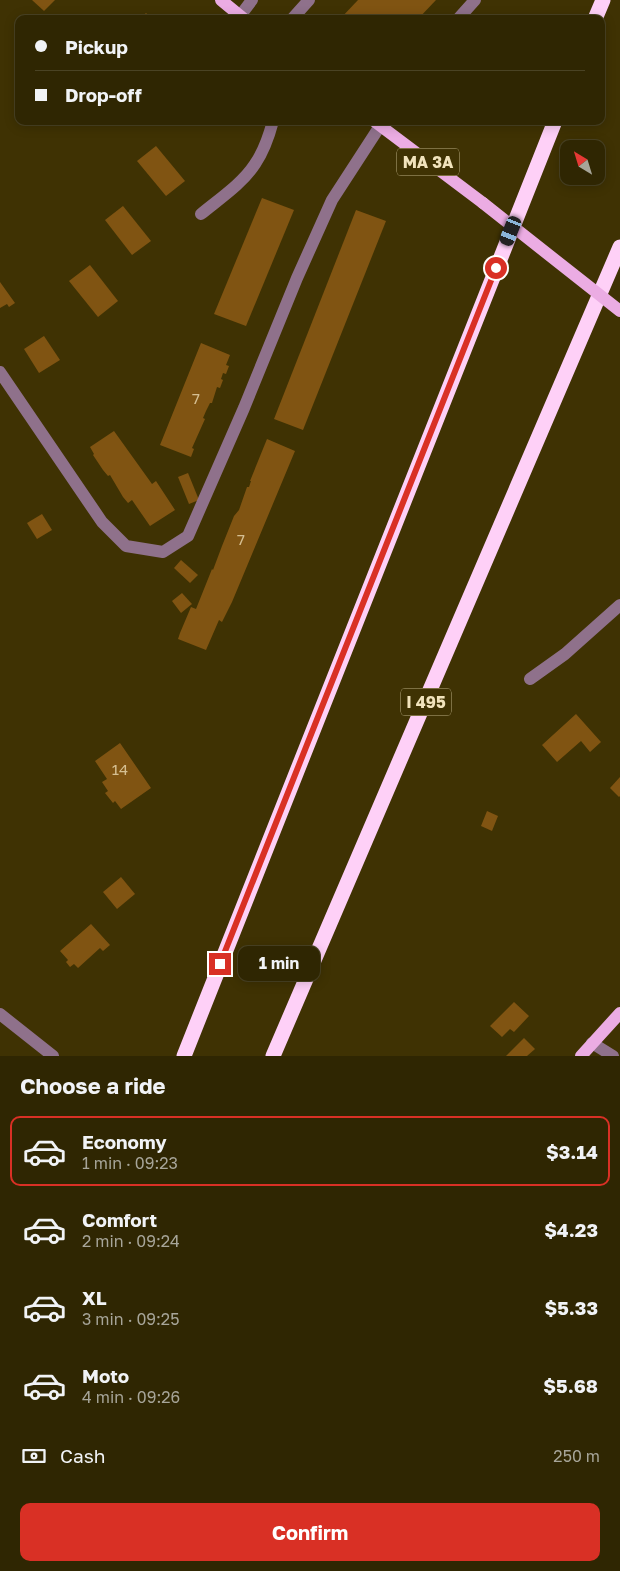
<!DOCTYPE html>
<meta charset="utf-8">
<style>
:root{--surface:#2f2602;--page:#372e0c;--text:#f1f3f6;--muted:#a7a599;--line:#4a4324;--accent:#d93025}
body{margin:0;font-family:"Golos Text",sans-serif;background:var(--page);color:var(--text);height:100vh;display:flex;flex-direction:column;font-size:19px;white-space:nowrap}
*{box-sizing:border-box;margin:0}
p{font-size:16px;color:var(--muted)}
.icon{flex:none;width:28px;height:28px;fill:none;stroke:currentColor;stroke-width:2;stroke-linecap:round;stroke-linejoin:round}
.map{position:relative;height:1056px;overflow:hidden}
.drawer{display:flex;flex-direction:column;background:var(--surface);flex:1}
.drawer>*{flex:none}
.banner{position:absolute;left:15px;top:15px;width:590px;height:110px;border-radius:10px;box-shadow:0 2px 12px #0003,0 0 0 1px var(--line);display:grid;align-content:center;height:110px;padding:0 20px;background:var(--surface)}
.needle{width:32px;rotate:322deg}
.buttons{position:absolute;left:560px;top:140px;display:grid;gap:10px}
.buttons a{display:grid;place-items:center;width:45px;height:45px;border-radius:10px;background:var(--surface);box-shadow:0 2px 12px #0003,0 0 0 1px var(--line);font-size:25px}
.end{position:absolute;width:22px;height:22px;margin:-11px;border:6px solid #d93025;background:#fff;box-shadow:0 0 0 2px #fff}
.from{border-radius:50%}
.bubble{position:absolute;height:35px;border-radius:10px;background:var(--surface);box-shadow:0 2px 12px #0003,0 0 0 1px var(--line);font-size:16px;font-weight:700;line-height:35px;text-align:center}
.car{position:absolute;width:15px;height:30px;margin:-15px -8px;border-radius:6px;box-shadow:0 0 4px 1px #0007;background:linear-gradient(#222 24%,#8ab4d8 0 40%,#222 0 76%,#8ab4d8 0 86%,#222 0)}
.banner b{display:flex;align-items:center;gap:18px;height:48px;font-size:19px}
.banner b+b{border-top:1px solid var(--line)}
.banner i{width:12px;height:12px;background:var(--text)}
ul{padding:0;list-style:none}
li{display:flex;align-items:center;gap:15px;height:70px;margin:0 10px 8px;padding:0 10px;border:2px solid transparent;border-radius:10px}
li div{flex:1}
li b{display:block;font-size:19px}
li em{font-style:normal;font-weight:700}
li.active{border-color:var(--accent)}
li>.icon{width:45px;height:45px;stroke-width:1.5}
h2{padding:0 20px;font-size:22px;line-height:60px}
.pay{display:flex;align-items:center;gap:12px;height:55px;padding:0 20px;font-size:19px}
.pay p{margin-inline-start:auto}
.primary-button{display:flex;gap:10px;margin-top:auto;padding:10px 20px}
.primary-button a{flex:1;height:58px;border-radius:10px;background:var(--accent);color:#fff;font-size:20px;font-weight:700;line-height:58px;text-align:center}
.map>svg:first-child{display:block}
.building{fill:#805412}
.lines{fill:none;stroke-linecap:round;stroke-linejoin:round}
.minor{stroke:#8f718b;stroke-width:12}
.major{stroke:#ebace3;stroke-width:12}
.highway{stroke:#fed0f7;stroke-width:15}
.major-bridge{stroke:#ebace3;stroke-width:12}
.route{stroke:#d93025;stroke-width:6}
.labels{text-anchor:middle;stroke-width:4;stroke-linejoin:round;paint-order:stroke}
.number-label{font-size:15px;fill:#d5bf92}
.shield{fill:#3f3203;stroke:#bcae84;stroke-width:1}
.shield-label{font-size:16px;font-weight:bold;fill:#f1e3bc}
</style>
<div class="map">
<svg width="620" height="1056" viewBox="0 0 620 1056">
<rect width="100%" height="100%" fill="#3f3203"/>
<g class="building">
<polygon points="32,0 55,0 44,11"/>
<polygon points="358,0 436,0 418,19 340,19"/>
<polygon points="146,13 152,19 140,19"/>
<polygon points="156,146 185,181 166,196 137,161"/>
<polygon points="262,198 294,210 246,326 214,314"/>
<polygon points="123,206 151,241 132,255 105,220"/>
<polygon points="356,210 386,221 303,430 274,419"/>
<polygon points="90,265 118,301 98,317 69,281"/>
<polygon points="0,282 15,303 9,307 7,304 0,308"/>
<polygon points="44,336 60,360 39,373 24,349"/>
<polygon points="201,343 230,355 226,365 229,366 226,374 223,373 221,379 223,380 220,388 217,387 212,403 210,403 206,411 203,418 205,419 192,448 194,449 191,457 160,445"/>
<polygon points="114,431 152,484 156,481 175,510 150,526 132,500 128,503 123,497 110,475 108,476 103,470 93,455 94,454 90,447"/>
<polygon points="267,439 295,451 232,602 222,622 219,620 206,650 178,639 180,633 191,607 196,609 212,569 213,570 222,546 234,516 239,510 247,487 249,487 251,481 250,481"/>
<polygon points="188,473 199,500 189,504 178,477"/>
<polygon points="42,514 52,530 37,539 27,523"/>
<polygon points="181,560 198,575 190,583 174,568"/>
<polygon points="182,593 192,604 181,613 172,601"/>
<polygon points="576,714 601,742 590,752 581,741 557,762 542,745"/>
<polygon points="120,743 151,788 121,809 115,801 113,803 105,793 108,791 102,782 107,779 95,761"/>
<polygon points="620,777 620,796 619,797 610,788"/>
<polygon points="487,811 498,816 492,831 481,826"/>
<polygon points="121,877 135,894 117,909 103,892"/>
<polygon points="91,924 110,945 103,951 100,948 78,968 74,964 70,967 66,962 68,960 60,951"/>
<polygon points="514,1002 529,1016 514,1032 510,1029 502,1037 490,1026"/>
<polygon points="524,1038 535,1049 527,1056 506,1056"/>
</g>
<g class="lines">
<g class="minor">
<polyline points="240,16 252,0"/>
<polyline points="292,19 309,0"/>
<polyline points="458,19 475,0"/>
<path d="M201 214C219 199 242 184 255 164 264 151 269 136 273 121"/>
<polyline points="0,372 102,522 126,546 163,552 188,536 244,408 297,278 332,200 380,126"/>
<polyline points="530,679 565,654 620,605"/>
<polyline points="0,1014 53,1056"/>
<polyline points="592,1043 613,1056"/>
</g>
<g class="major">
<polyline points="221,0 244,19"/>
<polyline points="374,121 483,203"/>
<polyline points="581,1056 620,1013"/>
</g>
<g class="highway">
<polyline points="595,19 603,0"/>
<polyline points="184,1056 555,121"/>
<polyline points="273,1056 620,247"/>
</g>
<polyline class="major-bridge" points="483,203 620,311"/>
</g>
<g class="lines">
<polyline class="route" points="220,964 496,268"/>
</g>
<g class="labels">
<g class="number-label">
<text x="196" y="404">7</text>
<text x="241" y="545">7</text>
<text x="120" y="775">14</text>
</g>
<g class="shield">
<rect x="397" y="148.5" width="62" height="27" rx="4"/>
<rect x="401" y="688.5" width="50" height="27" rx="4"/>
</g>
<g class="shield-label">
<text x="428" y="168">MA 3A</text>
<text x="426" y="708">I 495</text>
</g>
</g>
</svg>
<div class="buttons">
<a><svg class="needle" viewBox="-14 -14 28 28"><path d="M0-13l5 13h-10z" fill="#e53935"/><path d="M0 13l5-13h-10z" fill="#a7a599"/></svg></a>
</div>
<i class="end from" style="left:496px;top:268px"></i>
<i class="end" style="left:220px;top:964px"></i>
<div class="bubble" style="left:238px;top:946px;width:82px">1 min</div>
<i class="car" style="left:511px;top:231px;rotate:202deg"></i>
<div class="banner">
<b><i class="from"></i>Pickup</b>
<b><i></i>Drop-off</b>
</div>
</div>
<section class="drawer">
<h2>Choose a ride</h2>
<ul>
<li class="active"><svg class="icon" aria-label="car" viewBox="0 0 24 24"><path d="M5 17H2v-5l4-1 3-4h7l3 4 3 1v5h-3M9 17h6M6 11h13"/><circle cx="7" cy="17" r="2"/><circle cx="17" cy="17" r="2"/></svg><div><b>Economy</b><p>1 min · 09:23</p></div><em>$3.14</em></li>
<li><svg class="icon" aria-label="car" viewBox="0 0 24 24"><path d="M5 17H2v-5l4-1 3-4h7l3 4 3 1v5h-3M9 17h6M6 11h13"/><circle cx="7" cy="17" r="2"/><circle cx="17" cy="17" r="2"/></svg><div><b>Comfort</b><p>2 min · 09:24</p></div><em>$4.23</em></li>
<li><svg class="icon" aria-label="car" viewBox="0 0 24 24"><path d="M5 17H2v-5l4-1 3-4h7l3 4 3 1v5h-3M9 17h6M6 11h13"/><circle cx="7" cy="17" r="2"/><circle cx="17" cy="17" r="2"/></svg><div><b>XL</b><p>3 min · 09:25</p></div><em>$5.33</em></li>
<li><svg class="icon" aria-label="car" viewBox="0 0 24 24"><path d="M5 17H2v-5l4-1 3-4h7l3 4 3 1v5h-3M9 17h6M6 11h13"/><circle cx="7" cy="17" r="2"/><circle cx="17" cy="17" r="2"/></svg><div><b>Moto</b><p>4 min · 09:26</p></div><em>$5.68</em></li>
</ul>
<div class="pay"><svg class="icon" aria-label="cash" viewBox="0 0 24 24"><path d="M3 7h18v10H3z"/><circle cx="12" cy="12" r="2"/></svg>Cash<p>250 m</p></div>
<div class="primary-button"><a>Confirm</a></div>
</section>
